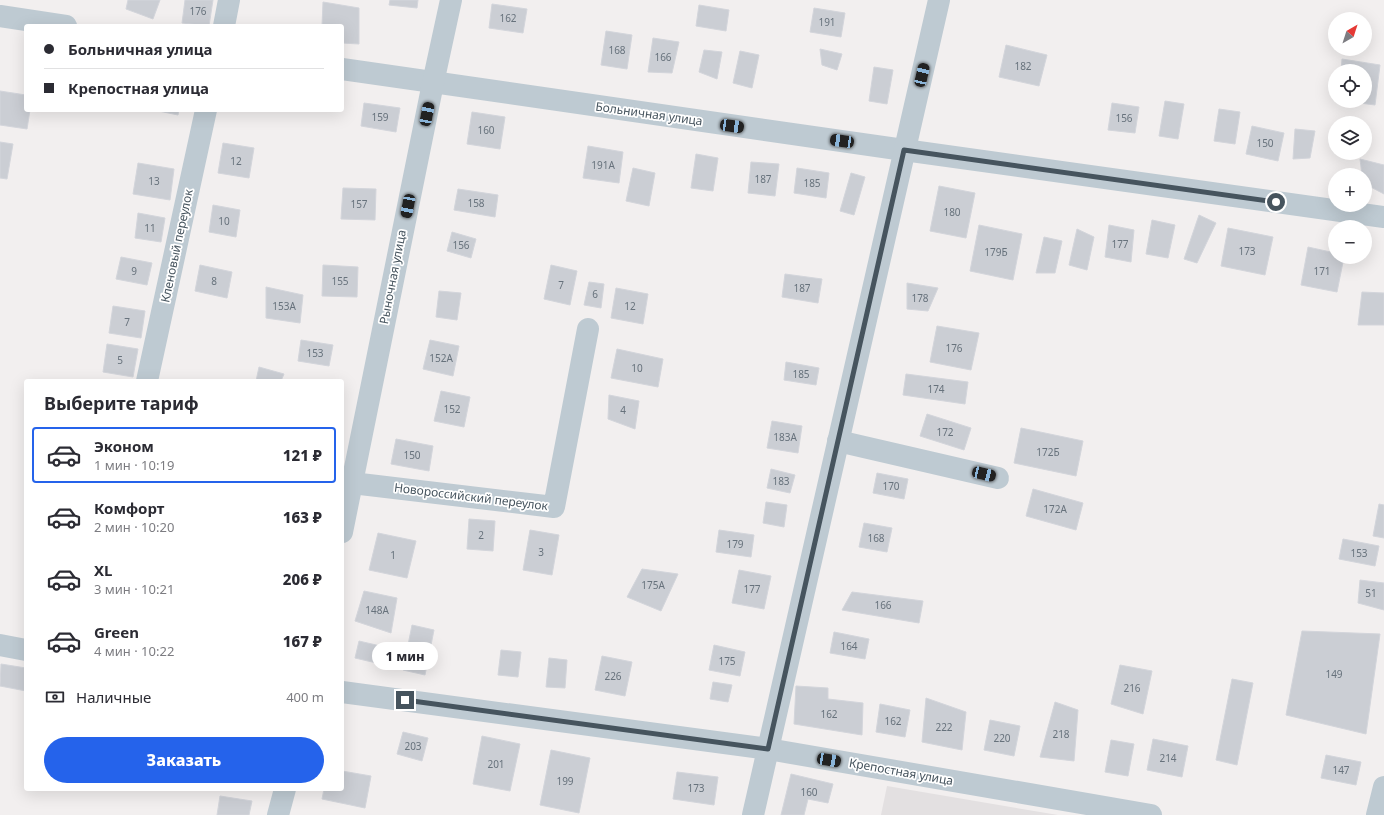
<!DOCTYPE html>
<html lang="ru">
<meta charset="utf-8">
<style>
:root{--surface:#fff;--page:#f7f7f7;--text:#2b2b33;--muted:#7c7c81;--line:#e1e1e2;--accent:#2563eb}
body{margin:0;font-family:"Noto Sans",sans-serif;background:var(--page);color:var(--text);height:100vh;display:flex;flex-direction:column;font-size:15px;white-space:nowrap}
*{box-sizing:border-box;margin:0}
p{font-size:13px;color:var(--muted)}
.icon{flex:none;width:22px;height:22px;fill:none;stroke:currentColor;stroke-width:2;stroke-linecap:round;stroke-linejoin:round}
.map{position:relative;flex:1;overflow:hidden}
.panel{position:absolute;left:24px;top:379px;width:320px;height:412px;display:flex;flex-direction:column;background:var(--surface);border-radius:4px;box-shadow:0 4px 16px #0002}
.panel>*{flex:none}
.guide{position:absolute;left:24px;top:24px;width:320px;height:88px;border-radius:4px;box-shadow:0 4px 16px #0002;display:grid;align-content:center;height:88px;padding:0 20px;background:var(--surface)}
.needle{width:26px;rotate:39deg}
.tools{position:absolute;left:1328px;top:12px;display:grid;gap:8px}
.tools a{display:grid;place-items:center;width:44px;height:44px;border-radius:50%;background:var(--surface);box-shadow:0 4px 16px #0002;font-size:20px}
.end{position:absolute;width:18px;height:18px;margin:-9px;border:5px solid #46545e;background:#fff;box-shadow:0 0 0 2px #fff}
.from{border-radius:50%}
.bubble{position:absolute;height:28px;border-radius:14px;background:var(--surface);box-shadow:0 4px 16px #0002;font-size:13px;font-weight:800;line-height:28px;text-align:center}
.car{position:absolute;width:12px;height:24px;margin:-12px -6px;border-radius:5px;box-shadow:0 0 3px 1px #0007;background:linear-gradient(#222 24%,#8ab4d8 0 40%,#222 0 76%,#8ab4d8 0 86%,#222 0)}
.guide b{display:flex;align-items:center;gap:14px;height:38px;font-size:15px}
.guide b+b{border-top:1px solid var(--line)}
.guide i{width:10px;height:10px;background:var(--text)}
ul{padding:0;list-style:none}
li{display:flex;align-items:center;gap:12px;height:56px;margin:0 8px 6px;padding:0 12px;border:2px solid transparent;border-radius:4px}
li div{flex:1}
li b{display:block;font-size:15px}
li em{font-style:normal;font-weight:800}
li.on{border-color:var(--accent)}
li>.icon{width:36px;height:36px;stroke-width:1.5}
h2{padding:0 20px;font-size:18px;line-height:48px}
.pay{display:flex;align-items:center;gap:10px;height:44px;padding:0 20px;font-size:15px}
.pay p{margin-inline-start:auto}
.cta{display:flex;gap:8px;margin-top:auto;padding:8px 20px}
.cta a{flex:1;height:46px;border-radius:24px;background:var(--accent);color:#fff;font-size:16px;font-weight:800;line-height:46px;text-align:center}
.map>svg:first-child{display:block}
.education{fill:#e3e0e1}
.building{fill:#cbced4;stroke:#d3d5db}
.lines{fill:none;stroke-linecap:round;stroke-linejoin:round}
.minor{stroke:#becad2;stroke-width:22}
.route{stroke:#46545e;stroke-width:5}
.labels{text-anchor:middle;stroke-width:3.5;stroke-linejoin:round;paint-order:stroke}
.number-label{font-size:10px;fill:#67727c}
.street-label{font-size:12px;fill:#46545e;stroke:#fff}
</style>
<div class="map">
<svg width="1384" height="815" viewBox="0 0 1384 815">
<rect width="100%" height="100%" fill="#f2efef"/>
<polygon class="education" points="887,786 1058,815 881,815"/>
<g class="building">
<polygon points="128,0 160,0 153,19 126,9"/>
<polygon points="185,0 213,0 209,26 182,23"/>
<polygon points="390,0 418,0 417,8 389,5"/>
<polygon points="323,2 359,8 359,44 342,43 342,26 322,26"/>
<polygon points="492,4 527,9 523,33 489,28"/>
<polygon points="699,5 729,10 726,31 696,26"/>
<polygon points="814,8 845,13 841,37 810,32"/>
<polygon points="606,31 632,35 627,69 601,65"/>
<polygon points="653,38 679,42 672,73 648,72"/>
<polygon points="1006,45 1047,55 1039,86 999,77"/>
<polygon points="820,49 842,54 837,70 822,65"/>
<polygon points="704,50 722,52 717,79 699,72"/>
<polygon points="740,51 759,55 752,88 733,83"/>
<polygon points="1342,59 1380,65 1375,105 1344,101 1365,101 1365,71 1341,71"/>
<polygon points="874,67 893,70 887,104 869,101"/>
<polygon points="0,91 26,95 26,110 30,110 27,129 0,125"/>
<polygon points="1165,101 1184,104 1178,139 1159,136"/>
<polygon points="364,103 400,108 396,132 361,126"/>
<polygon points="1112,103 1139,107 1135,133 1108,130"/>
<polygon points="1219,109 1240,112 1235,144 1214,141"/>
<polygon points="154,110 179,110 178,115"/>
<polygon points="472,112 505,117 500,149 467,144"/>
<polygon points="1252,126 1284,133 1278,161 1246,154"/>
<polygon points="1295,129 1315,131 1310,158 1293,159"/>
<polygon points="0,142 13,144 7,179 0,178"/>
<polygon points="223,143 254,148 249,178 218,173"/>
<polygon points="588,146 623,152 619,183 583,178"/>
<polygon points="696,154 718,158 713,191 691,188"/>
<polygon points="1360,159 1384,165 1384,194 1365,184 1365,175 1362,175"/>
<polygon points="751,162 779,164 775,196 748,193"/>
<polygon points="138,163 174,169 170,200 133,194"/>
<polygon points="633,168 655,173 649,206 626,201"/>
<polygon points="797,168 829,173 826,198 794,193"/>
<polygon points="851,173 865,177 854,215 840,211"/>
<polygon points="939,186 975,193 966,238 930,231"/>
<polygon points="343,188 376,189 375,220 341,219"/>
<polygon points="458,189 498,195 495,217 454,210"/>
<polygon points="213,205 240,210 236,237 209,232"/>
<polygon points="138,213 165,218 161,242 135,238"/>
<polygon points="1199,215 1216,223 1197,263 1184,259"/>
<polygon points="1152,220 1175,225 1168,258 1146,254"/>
<polygon points="979,225 1022,234 1013,280 970,271"/>
<polygon points="1109,225 1134,230 1131,262 1105,257"/>
<polygon points="1228,228 1273,237 1265,275 1221,266"/>
<polygon points="1077,229 1094,237 1087,270 1069,265"/>
<polygon points="452,232 476,239 471,258 447,251"/>
<polygon points="1044,237 1062,241 1055,273 1036,273"/>
<polygon points="1308,247 1335,253 1335,257 1344,257 1337,292 1301,285"/>
<polygon points="121,257 152,263 147,285 116,279"/>
<polygon points="200,265 232,272 227,298 195,291"/>
<polygon points="323,265 358,267 357,297 322,296"/>
<polygon points="551,265 577,271 570,305 544,299"/>
<polygon points="785,274 822,279 818,303 782,297"/>
<polygon points="589,282 604,284 601,308 584,305"/>
<polygon points="907,283 938,288 928,311 907,309"/>
<polygon points="266,287 303,295 300,323 266,318"/>
<polygon points="616,288 648,294 643,324 611,318"/>
<polygon points="439,291 461,293 457,320 436,317"/>
<polygon points="1362,292 1384,293 1384,325 1358,325"/>
<polygon points="113,306 145,311 141,338 109,333"/>
<polygon points="937,326 979,333 971,370 930,362"/>
<polygon points="301,340 333,345 329,366 298,361"/>
<polygon points="430,340 459,346 453,376 423,369"/>
<polygon points="107,344 138,349 133,377 103,372"/>
<polygon points="617,349 663,359 658,387 611,378"/>
<polygon points="786,362 819,368 816,385 784,380"/>
<polygon points="259,367 284,374 281,381 256,381"/>
<polygon points="906,374 968,382 965,404 903,395"/>
<polygon points="441,391 470,397 464,427 434,421"/>
<polygon points="609,395 639,401 635,429 608,419"/>
<polygon points="927,414 971,428 964,450 920,436"/>
<polygon points="772,421 802,426 798,453 767,448"/>
<polygon points="1021,428 1083,441 1076,476 1014,463"/>
<polygon points="396,439 433,446 429,471 391,464"/>
<polygon points="771,469 795,475 790,493 767,488"/>
<polygon points="877,473 908,479 904,499 873,493"/>
<polygon points="1033,489 1083,503 1076,530 1026,516"/>
<polygon points="766,502 787,505 784,527 763,523"/>
<polygon points="1379,504 1384,505 1384,538 1373,536"/>
<polygon points="469,519 495,521 493,551 467,549"/>
<polygon points="864,523 892,528 887,552 859,547"/>
<polygon points="530,530 559,535 552,575 523,570"/>
<polygon points="719,530 754,535 751,557 716,552"/>
<polygon points="378,533 416,541 407,578 369,570"/>
<polygon points="1343,539 1379,546 1375,566 1339,559"/>
<polygon points="642,569 678,574 661,611 627,597"/>
<polygon points="739,570 771,576 764,609 732,603"/>
<polygon points="1360,580 1384,583 1384,610 1358,603"/>
<polygon points="364,591 397,598 391,633 355,621"/>
<polygon points="852,592 923,601 919,623 842,610"/>
<polygon points="412,625 434,630 425,675 403,670"/>
<polygon points="1302,631 1380,634 1366,734 1286,715"/>
<polygon points="834,632 869,639 865,659 830,653"/>
<polygon points="359,641 389,648 385,665 355,658"/>
<polygon points="714,645 745,652 740,676 709,670"/>
<polygon points="501,650 521,652 518,677 498,675"/>
<polygon points="602,656 632,662 625,696 595,690"/>
<polygon points="549,658 567,660 565,688 546,687"/>
<polygon points="1,664 26,668 26,691 0,686"/>
<polygon points="1120,665 1152,671 1143,714 1111,704"/>
<polygon points="1232,679 1253,683 1237,765 1216,760"/>
<polygon points="713,682 732,685 728,702 710,699"/>
<polygon points="796,686 828,688 828,699 863,703 862,735 794,724"/>
<polygon points="926,698 966,712 962,750 922,742"/>
<polygon points="1055,702 1078,710 1074,761 1040,757"/>
<polygon points="880,704 910,710 905,737 876,732"/>
<polygon points="990,720 1020,726 1014,756 984,750"/>
<polygon points="403,732 428,738 422,761 397,754"/>
<polygon points="482,736 520,744 510,791 473,784"/>
<polygon points="1153,739 1188,746 1182,777 1147,770"/>
<polygon points="1111,740 1134,744 1128,776 1105,772"/>
<polygon points="551,750 590,758 579,813 540,805"/>
<polygon points="1326,755 1361,762 1356,785 1321,778"/>
<polygon points="342,771 371,776 365,808 322,799 324,789 342,789"/>
<polygon points="677,772 718,777 714,805 673,799"/>
<polygon points="791,774 833,784 828,803 808,799 804,815 781,815"/>
<polygon points="220,796 252,801 249,815 217,815"/>
</g>
<g class="lines">
<g class="minor">
<polyline points="0,16 66,26"/>
<polyline points="224,26 229,0"/>
<polyline points="342,69 904,150 1384,217"/>
<polyline points="147,381 206,110"/>
<polyline points="838,441 998,478"/>
<polyline points="352,483 554,507 588,329"/>
<polyline points="342,532 433,83 451,0"/>
<polyline points="0,645 26,650"/>
<polyline points="342,692 768,749 1151,815"/>
<polyline points="278,815 285,789"/>
<polyline points="753,815 939,0"/>
<polyline points="1377,815 1384,787"/>
</g>
</g>
<g class="lines">
<polyline class="route" points="405,700 768,749 904,150 1276,202"/>
</g>
<g class="labels">
<g class="number-label">
<text x="198" y="15">176</text>
<text x="508" y="22">162</text>
<text x="827" y="26">191</text>
<text x="617" y="54">168</text>
<text x="663" y="61">166</text>
<text x="1023" y="70">182</text>
<text x="380" y="121">159</text>
<text x="1124" y="122">156</text>
<text x="486" y="134">160</text>
<text x="1265" y="147">150</text>
<text x="236" y="165">12</text>
<text x="603" y="169">191А</text>
<text x="763" y="183">187</text>
<text x="154" y="185">13</text>
<text x="812" y="187">185</text>
<text x="476" y="207">158</text>
<text x="359" y="208">157</text>
<text x="952" y="216">180</text>
<text x="224" y="225">10</text>
<text x="150" y="232">11</text>
<text x="1120" y="248">177</text>
<text x="461" y="249">156</text>
<text x="1247" y="255">173</text>
<text x="996" y="256">179Б</text>
<text x="134" y="275">9</text>
<text x="1322" y="275">171</text>
<text x="214" y="285">8</text>
<text x="340" y="285">155</text>
<text x="561" y="289">7</text>
<text x="802" y="292">187</text>
<text x="595" y="298">6</text>
<text x="920" y="302">178</text>
<text x="284" y="310">153А</text>
<text x="630" y="310">12</text>
<text x="127" y="326">7</text>
<text x="954" y="352">176</text>
<text x="315" y="357">153</text>
<text x="441" y="362">152А</text>
<text x="120" y="364">5</text>
<text x="637" y="372">10</text>
<text x="801" y="378">185</text>
<text x="936" y="393">174</text>
<text x="452" y="413">152</text>
<text x="623" y="414">4</text>
<text x="945" y="436">172</text>
<text x="785" y="441">183А</text>
<text x="1048" y="456">172Б</text>
<text x="412" y="459">150</text>
<text x="781" y="485">183</text>
<text x="891" y="490">170</text>
<text x="1055" y="513">172А</text>
<text x="481" y="539">2</text>
<text x="876" y="542">168</text>
<text x="735" y="548">179</text>
<text x="541" y="556">3</text>
<text x="1359" y="557">153</text>
<text x="393" y="559">1</text>
<text x="653" y="589">175А</text>
<text x="752" y="593">177</text>
<text x="1371" y="597">51</text>
<text x="883" y="609">166</text>
<text x="377" y="614">148А</text>
<text x="849" y="650">164</text>
<text x="727" y="665">175</text>
<text x="1334" y="678">149</text>
<text x="613" y="680">226</text>
<text x="1132" y="692">216</text>
<text x="829" y="718">162</text>
<text x="893" y="725">162</text>
<text x="944" y="731">222</text>
<text x="1061" y="738">218</text>
<text x="1002" y="742">220</text>
<text x="413" y="750">203</text>
<text x="1168" y="762">214</text>
<text x="496" y="768">201</text>
<text x="1341" y="774">147</text>
<text x="565" y="785">199</text>
<text x="696" y="792">173</text>
<text x="809" y="796">160</text>
</g>
<g class="street-label">
<text transform="translate(649 114) rotate(8)" y="4">Больничная улица</text>
<text transform="translate(177 246) rotate(-78)" y="4">Кленовый переулок</text>
<text transform="translate(393 277) rotate(-79)" y="4">Рыночная улица</text>
<text transform="translate(471 497) rotate(7)" y="4">Новороссийский переулок</text>
<text transform="translate(901 772) rotate(10)" y="4">Крепостная улица</text>
</g>
</g>
</svg>
<div class="tools">
<a><svg class="needle" viewBox="-14 -14 28 28"><path d="M0-13l5 13h-10z" fill="#e53935"/><path d="M0 13l5-13h-10z" fill="#7c7c81"/></svg></a>
<a><svg class="icon" aria-label="locate" viewBox="0 0 24 24"><circle cx="12" cy="12" r="6"/><path d="M12 2v4M12 18v4M2 12h4M18 12h4"/></svg></a>
<a><svg class="icon" aria-label="layers" viewBox="0 0 24 24"><path d="M12 4l9 5-9 5-9-5zM3 14l9 5 9-5"/></svg></a>
<a>+</a>
<a>−</a>
</div>
<i class="end from" style="left:1276px;top:202px"></i>
<i class="end" style="left:405px;top:700px"></i>
<div class="bubble" style="left:372px;top:642px;width:66px">1 мин</div>
<i class="car" style="left:922px;top:75px;rotate:13deg"></i>
<i class="car" style="left:427px;top:114px;rotate:11deg"></i>
<i class="car" style="left:732px;top:126px;rotate:98deg"></i>
<i class="car" style="left:842px;top:141px;rotate:278deg"></i>
<i class="car" style="left:408px;top:206px;rotate:191deg"></i>
<i class="car" style="left:984px;top:474px;rotate:103deg"></i>
<i class="car" style="left:829px;top:760px;rotate:100deg"></i>
<div class="guide">
<b><i class="from"></i>Больничная улица</b>
<b><i></i>Крепостная улица</b>
</div>
<section class="panel">
<h2>Выберите тариф</h2>
<ul>
<li class="on"><svg class="icon" aria-label="car" viewBox="0 0 24 24"><path d="M5 17H2v-5l4-1 3-4h7l3 4 3 1v5h-3M9 17h6M6 11h13"/><circle cx="7" cy="17" r="2"/><circle cx="17" cy="17" r="2"/></svg><div><b>Эконом</b><p>1 мин · 10:19</p></div><em>121 ₽</em></li>
<li><svg class="icon" aria-label="car" viewBox="0 0 24 24"><path d="M5 17H2v-5l4-1 3-4h7l3 4 3 1v5h-3M9 17h6M6 11h13"/><circle cx="7" cy="17" r="2"/><circle cx="17" cy="17" r="2"/></svg><div><b>Комфорт</b><p>2 мин · 10:20</p></div><em>163 ₽</em></li>
<li><svg class="icon" aria-label="car" viewBox="0 0 24 24"><path d="M5 17H2v-5l4-1 3-4h7l3 4 3 1v5h-3M9 17h6M6 11h13"/><circle cx="7" cy="17" r="2"/><circle cx="17" cy="17" r="2"/></svg><div><b>XL</b><p>3 мин · 10:21</p></div><em>206 ₽</em></li>
<li><svg class="icon" aria-label="car" viewBox="0 0 24 24"><path d="M5 17H2v-5l4-1 3-4h7l3 4 3 1v5h-3M9 17h6M6 11h13"/><circle cx="7" cy="17" r="2"/><circle cx="17" cy="17" r="2"/></svg><div><b>Green</b><p>4 мин · 10:22</p></div><em>167 ₽</em></li>
</ul>
<div class="pay"><svg class="icon" aria-label="cash" viewBox="0 0 24 24"><path d="M3 7h18v10H3z"/><circle cx="12" cy="12" r="2"/></svg>Наличные<p>400 m</p></div>
<div class="cta"><a>Заказать</a></div>
</section>
</div>
